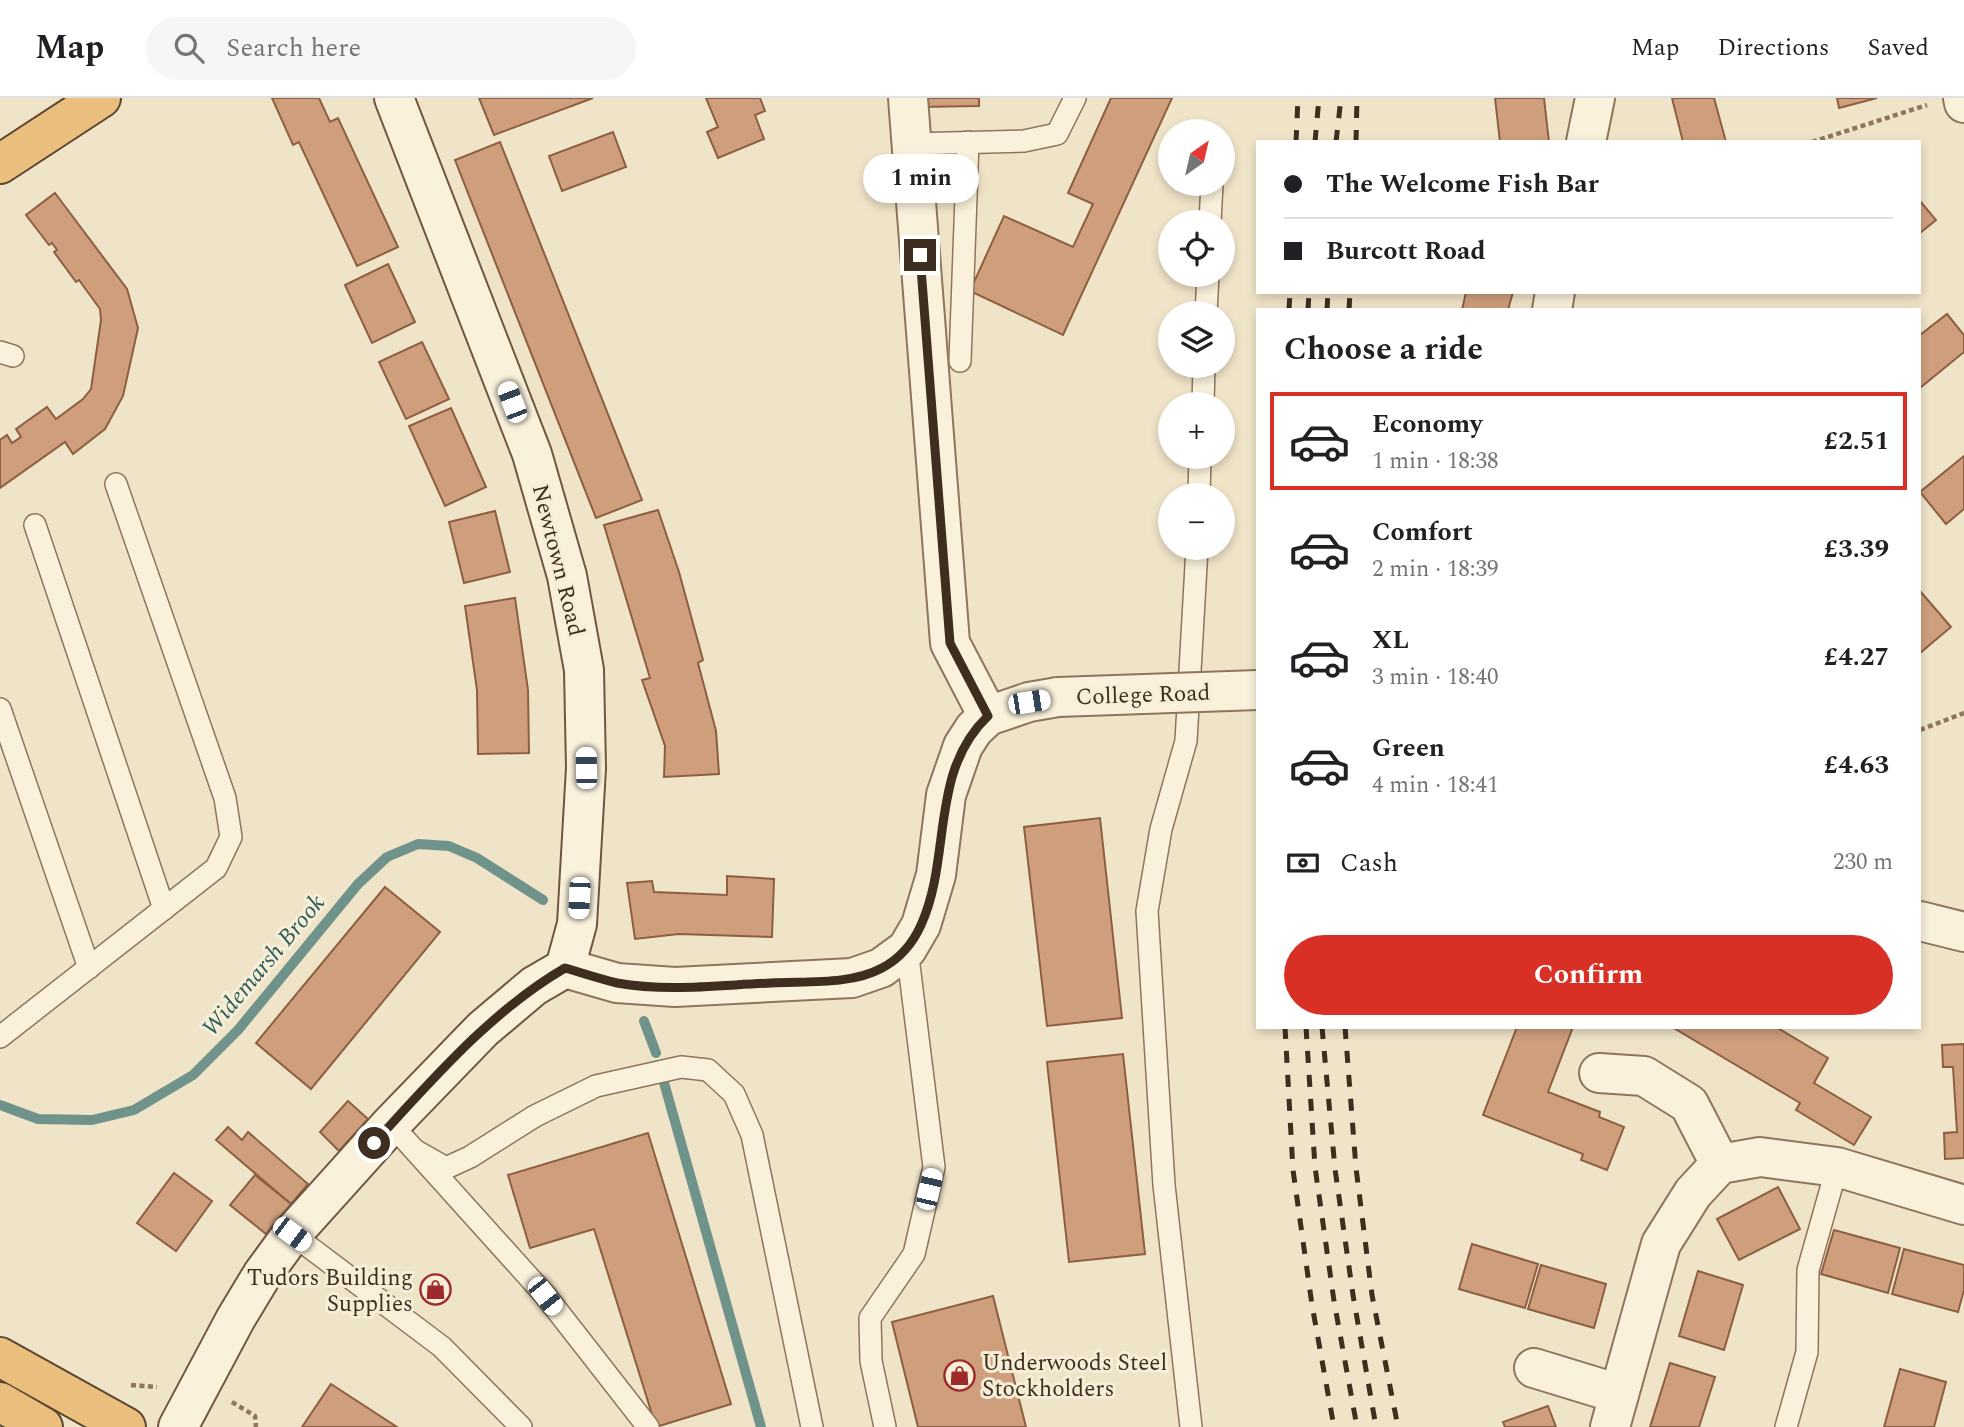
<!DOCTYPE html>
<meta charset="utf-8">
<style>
:root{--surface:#fff;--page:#f6f6f6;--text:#202124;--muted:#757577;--line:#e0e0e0;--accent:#d93025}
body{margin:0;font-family:Spectral,serif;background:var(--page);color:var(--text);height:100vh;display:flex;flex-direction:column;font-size:26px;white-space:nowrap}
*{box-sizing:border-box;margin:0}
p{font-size:23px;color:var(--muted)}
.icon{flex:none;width:38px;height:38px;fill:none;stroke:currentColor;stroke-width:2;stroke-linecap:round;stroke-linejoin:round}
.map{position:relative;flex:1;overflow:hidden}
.details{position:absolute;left:1256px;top:210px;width:665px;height:721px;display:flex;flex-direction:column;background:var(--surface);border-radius:0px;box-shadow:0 4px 10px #0003}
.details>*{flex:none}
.guide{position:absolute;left:1256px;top:42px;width:665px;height:154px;border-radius:0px;box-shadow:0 4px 10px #0003;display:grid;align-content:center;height:154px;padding:0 28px;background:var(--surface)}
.needle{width:46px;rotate:34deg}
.buttons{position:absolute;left:1158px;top:21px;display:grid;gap:14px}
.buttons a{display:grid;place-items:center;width:77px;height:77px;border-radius:50%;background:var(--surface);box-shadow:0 4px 10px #0003;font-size:35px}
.end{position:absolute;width:32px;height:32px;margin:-16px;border:9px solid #3d2e20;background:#fff;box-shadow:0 0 0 4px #fff}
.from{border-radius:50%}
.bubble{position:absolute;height:49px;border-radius:24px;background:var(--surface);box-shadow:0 4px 10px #0003;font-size:23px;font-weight:700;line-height:49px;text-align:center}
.car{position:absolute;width:21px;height:42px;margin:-21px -10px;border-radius:9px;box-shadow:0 0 5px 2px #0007;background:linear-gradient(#fff 24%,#345 0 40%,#fff 0 76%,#345 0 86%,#fff 0)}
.guide b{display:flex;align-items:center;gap:24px;height:66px;font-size:26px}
.guide b+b{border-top:2px solid var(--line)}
.guide i{width:18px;height:18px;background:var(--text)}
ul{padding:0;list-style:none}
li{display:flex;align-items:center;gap:21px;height:98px;margin:0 14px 10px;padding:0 14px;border:4px solid transparent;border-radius:0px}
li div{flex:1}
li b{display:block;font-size:26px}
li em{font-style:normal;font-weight:700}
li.on{border-color:var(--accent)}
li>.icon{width:63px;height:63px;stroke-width:1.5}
h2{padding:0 28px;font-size:32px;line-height:84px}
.pay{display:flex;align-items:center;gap:18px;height:77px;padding:0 28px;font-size:26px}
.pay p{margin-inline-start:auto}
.action{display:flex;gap:14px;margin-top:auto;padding:14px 28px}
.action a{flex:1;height:80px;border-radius:42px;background:var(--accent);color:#fff;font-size:28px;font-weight:700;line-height:80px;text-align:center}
header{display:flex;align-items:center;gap:42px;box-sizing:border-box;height:98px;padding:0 35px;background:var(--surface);border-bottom:2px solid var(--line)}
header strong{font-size:33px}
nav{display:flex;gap:38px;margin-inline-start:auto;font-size:24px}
.search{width:490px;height:63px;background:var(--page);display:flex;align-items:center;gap:18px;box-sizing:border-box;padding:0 24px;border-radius:38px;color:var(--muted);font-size:26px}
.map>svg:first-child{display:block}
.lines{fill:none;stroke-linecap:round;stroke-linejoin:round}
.stream{stroke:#6f938a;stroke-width:10}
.building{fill:#cf9f7d;stroke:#8d5f41;stroke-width:2}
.service-casing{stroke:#8d765c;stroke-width:24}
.minor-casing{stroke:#8d765c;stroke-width:42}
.tertiary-casing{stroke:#8d765c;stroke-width:42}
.secondary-casing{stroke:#6f573f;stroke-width:42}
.trunk-casing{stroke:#5b4430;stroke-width:42}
.path{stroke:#8d765c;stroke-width:4.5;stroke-dasharray:5 3.5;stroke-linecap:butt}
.service{stroke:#faf1dc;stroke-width:21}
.minor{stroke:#faf1dc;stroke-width:38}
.tertiary{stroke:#faf1dc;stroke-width:38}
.secondary{stroke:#faf1dc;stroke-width:38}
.trunk{stroke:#eabe7c;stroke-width:38}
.rail{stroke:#3d2e20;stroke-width:5;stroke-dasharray:12 12;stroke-linecap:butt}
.tertiary-bridge-casing{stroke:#8d765c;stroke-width:42;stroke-linecap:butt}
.tertiary-bridge{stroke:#faf1dc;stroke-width:38}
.route{stroke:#3d2e20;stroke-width:9}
.labels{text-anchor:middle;stroke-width:6;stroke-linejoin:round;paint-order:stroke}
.street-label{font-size:23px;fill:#3d2e20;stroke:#f7eed8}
.poi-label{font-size:23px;fill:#3d2e20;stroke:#f7eed8;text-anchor:end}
.water-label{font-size:24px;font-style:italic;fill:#2f5d5a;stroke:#f7eed8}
</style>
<header>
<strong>Map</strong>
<div class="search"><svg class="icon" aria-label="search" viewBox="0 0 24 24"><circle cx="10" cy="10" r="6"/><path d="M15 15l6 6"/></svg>Search here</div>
<nav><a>Map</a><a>Directions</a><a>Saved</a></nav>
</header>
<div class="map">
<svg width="1964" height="1329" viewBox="0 0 1964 1329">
<rect width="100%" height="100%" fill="#f0e4c8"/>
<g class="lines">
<g class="stream">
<polyline points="644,923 656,955"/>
<polyline points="663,981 761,1329"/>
<polyline points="0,1007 38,1021 92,1022 134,1012 193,977 238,932 358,786 387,759 418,746 449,748 477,760 543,802"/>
</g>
</g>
<g class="building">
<polygon points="272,0 319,0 330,24 338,20 398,149 357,168 299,44 293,47"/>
<polygon points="479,0 593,0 494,37"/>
<polygon points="706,0 760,0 765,13 755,17 764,41 718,60 707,34 718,29"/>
<polygon points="918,0 979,0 979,8 918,9"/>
<polygon points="1111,0 1172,0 1063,237 970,193 1004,118 1073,149 1093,106 1068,95"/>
<polygon points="1495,0 1544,0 1549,44 1500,44"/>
<polygon points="1672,0 1714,0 1726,44 1683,44"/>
<polygon points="1837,0 1877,0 1839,10"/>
<polygon points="613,34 626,69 562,93 549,58"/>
<polygon points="500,44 642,402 596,420 455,62"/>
<polygon points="55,95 127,191 138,230 123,298 105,331 73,356 65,344 0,390 0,342 7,337 12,345 21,339 16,331 47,309 56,321 83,301 91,291 101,222 100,211 79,182 76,184 54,154 57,152 52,145 49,147 26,117"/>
<polygon points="1920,103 1936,122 1920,135"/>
<polygon points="388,166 415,224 372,245 345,187"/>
<polygon points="1466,194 1513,194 1508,212 1462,212"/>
<polygon points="1947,216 1964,237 1964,254 1920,290 1920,237"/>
<polygon points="422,244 449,301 406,321 379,264"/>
<polygon points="451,310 486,389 445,408 409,328"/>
<polygon points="1964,358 1964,411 1946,426 1920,394"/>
<polygon points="658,412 679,474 703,562 698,565 716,633 719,676 664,679 665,648 642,582 650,580 604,427"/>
<polygon points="495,413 510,474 464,485 449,424"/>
<polygon points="1920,493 1951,529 1920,555"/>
<polygon points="515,500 528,592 529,655 478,656 477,592 465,508"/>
<polygon points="1100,720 1122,920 1047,928 1024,729"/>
<polygon points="727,778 774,781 772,839 679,836 635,841 627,785 652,783 654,794 727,797"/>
<polygon points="385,789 440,834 311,991 256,945"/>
<polygon points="1517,929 1573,929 1548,994 1600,1014 1599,1019 1624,1029 1607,1072 1581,1062 1583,1056 1483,1017"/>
<polygon points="1672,929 1776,929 1828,960 1814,985 1871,1019 1854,1047 1796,1012 1800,1005"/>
<polygon points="1964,946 1964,1060 1945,1061 1944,1035 1957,1034 1953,969 1943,969 1942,947"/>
<polygon points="1123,956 1145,1156 1069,1164 1047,964"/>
<polygon points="348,1003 368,1021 339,1053 320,1034"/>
<polygon points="228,1029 242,1042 248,1034 308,1086 291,1106 216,1042"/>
<polygon points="648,1035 731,1306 656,1329 594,1131 530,1150 508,1077"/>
<polygon points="174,1075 212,1103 176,1153 137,1125"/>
<polygon points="255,1077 291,1106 266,1136 230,1107"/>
<polygon points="1778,1089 1800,1131 1739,1162 1717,1121"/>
<polygon points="1834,1132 1900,1150 1888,1195 1821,1176"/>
<polygon points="1472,1146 1538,1166 1525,1210 1459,1191"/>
<polygon points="1904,1151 1964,1167 1964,1192 1958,1214 1892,1196"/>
<polygon points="1541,1167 1606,1186 1594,1230 1528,1211"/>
<polygon points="1698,1173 1743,1187 1724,1252 1679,1238"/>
<polygon points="993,1198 1026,1329 918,1329 892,1224"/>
<polygon points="1670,1265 1715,1279 1699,1329 1650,1329"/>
<polygon points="1900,1271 1946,1284 1934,1329 1884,1329"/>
<polygon points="331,1286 397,1329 302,1329"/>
<polygon points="1548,1308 1556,1329 1505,1329 1503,1324"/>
</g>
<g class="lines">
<defs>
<g id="service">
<polyline points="911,46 1024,43 1057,36 1075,0"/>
<polyline points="1210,124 1212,86"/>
<polyline points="1206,215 1208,177"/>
<polyline points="0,254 13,258"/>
<polyline points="960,263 968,44"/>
<polyline points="1203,306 1204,268"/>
<polyline points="1199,397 1200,359"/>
<polyline points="35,427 164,811"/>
<polyline points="0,611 89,870"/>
<polyline points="0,939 216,770 231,739 225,700 116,386"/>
<polyline points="391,1026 545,1197 648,1329"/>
<polyline points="416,1053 446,1070 470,1059 535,1018 596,988 681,969 708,972 734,996 752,1037 812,1329"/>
<polyline points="292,1136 442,1249 521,1329"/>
<polyline points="885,1329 871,1263 870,1220 914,1156 934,1069 907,851"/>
<polyline points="1191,1329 1164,1087 1147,813 1161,731 1186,643 1197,450"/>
<polyline points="1786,1329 1807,1254 1808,1172 1837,1069"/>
</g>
<g id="minor">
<polyline points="908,0 950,545 988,618"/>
<polyline points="1963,0 1964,5"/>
<polyline points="1586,44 1595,0"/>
<polyline points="1552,212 1555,194"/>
<polyline points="1599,975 1644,978 1689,1006 1720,1066"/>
<polyline points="1534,1270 1619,1296"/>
<polyline points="1610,1329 1661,1146 1693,1095 1720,1066 1760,1059 1837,1069 1964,1107"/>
</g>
<g id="tertiary">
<polyline points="1920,823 1964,834"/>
<polyline points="565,870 617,885 675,889 852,880 881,870 907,851 921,827 936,777 946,697 963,648 974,631 988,618 1029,604 1058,599"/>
</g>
<polyline id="secondary" points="178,1329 236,1220 262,1177 292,1136 391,1026 483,931 534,888 565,870 577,826 586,670 584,572 567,478 532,356 394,0"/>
<g id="trunk">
<polyline points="0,66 101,0"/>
<polyline points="0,1259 126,1329"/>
<polyline points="0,1304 43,1329"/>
</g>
</defs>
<use href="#service" class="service-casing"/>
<use href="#minor" class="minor-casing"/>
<use href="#tertiary" class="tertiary-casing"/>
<use href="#secondary" class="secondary-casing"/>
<use href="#trunk" class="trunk-casing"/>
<g class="path">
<polyline points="1812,44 1927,7"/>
<polyline points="1920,632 1964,615"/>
<polyline points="131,1287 157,1289"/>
<polyline points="232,1304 255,1318 256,1329"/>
</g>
<use href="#service" class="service"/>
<use href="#minor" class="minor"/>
<use href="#tertiary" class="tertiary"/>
<use href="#secondary" class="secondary"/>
<use href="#trunk" class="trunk"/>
<g class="rail">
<polyline points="1296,44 1298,0"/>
<polyline points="1315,44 1319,0"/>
<polyline points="1336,44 1341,0"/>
<polyline points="1356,44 1357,0"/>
<polyline points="1289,212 1290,194"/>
<polyline points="1308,212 1309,194"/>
<polyline points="1327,212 1328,194"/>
<polyline points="1349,212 1350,194"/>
<polyline points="1285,929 1293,1072 1312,1207 1334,1329"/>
<polyline points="1306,929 1315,1069 1334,1203 1357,1329"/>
<polyline points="1322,929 1335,1071 1353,1197 1376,1329"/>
<polyline points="1345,929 1356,1070 1372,1197 1398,1329"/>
</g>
<defs>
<polyline id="tertiary-bridge" points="1058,599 1258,592"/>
</defs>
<use href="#tertiary-bridge" class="tertiary-bridge-casing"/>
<use href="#tertiary-bridge" class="tertiary-bridge"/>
</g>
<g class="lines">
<path class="route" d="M374 1045C432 982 491 913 565 870 582 875 600 881 617 885 667 894 721 887 771 885 806 883 851 887 882 870 899 861 913 845 921 827 952 759 929 674 988 618L950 545 920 157"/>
</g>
<defs>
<symbol id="shop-ring" viewBox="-11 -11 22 22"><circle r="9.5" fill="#f7eed8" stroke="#9e2a2b" stroke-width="1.5"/><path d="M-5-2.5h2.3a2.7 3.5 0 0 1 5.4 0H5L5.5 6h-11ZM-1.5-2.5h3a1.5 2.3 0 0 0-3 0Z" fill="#9e2a2b"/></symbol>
</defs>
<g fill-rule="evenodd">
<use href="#shop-ring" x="418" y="1174" width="35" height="35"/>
<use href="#shop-ring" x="942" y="1260" width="35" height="35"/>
</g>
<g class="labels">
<g class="street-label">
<text transform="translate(559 462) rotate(76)" y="8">Newtown Road</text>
<text transform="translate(1143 596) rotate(-2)" y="8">College Road</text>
</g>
<g class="poi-label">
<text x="413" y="1187">Tudors Building<tspan x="413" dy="26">Supplies</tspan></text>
<text x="982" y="1272" text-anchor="start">Underwoods Steel<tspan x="982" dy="26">Stockholders</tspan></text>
</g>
<g class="water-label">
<text transform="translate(263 867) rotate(-50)" y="8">Widemarsh Brook</text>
</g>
</g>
</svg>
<div class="buttons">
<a><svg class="needle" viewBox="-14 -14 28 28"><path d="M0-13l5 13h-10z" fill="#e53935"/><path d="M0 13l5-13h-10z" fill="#757577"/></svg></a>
<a><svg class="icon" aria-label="locate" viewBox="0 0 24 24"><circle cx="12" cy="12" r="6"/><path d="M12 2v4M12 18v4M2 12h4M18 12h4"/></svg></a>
<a><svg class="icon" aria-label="layers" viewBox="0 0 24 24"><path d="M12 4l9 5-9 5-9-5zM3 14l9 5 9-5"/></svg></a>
<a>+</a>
<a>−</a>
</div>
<i class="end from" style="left:374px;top:1045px"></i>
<i class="end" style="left:920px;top:157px"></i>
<div class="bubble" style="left:863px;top:56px;width:116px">1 min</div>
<i class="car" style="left:512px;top:304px;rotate:339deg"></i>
<i class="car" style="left:1029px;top:604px;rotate:81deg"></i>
<i class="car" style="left:586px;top:670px;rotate:359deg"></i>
<i class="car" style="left:579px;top:800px;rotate:183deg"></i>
<i class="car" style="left:929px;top:1091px;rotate:13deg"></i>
<i class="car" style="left:292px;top:1136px;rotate:127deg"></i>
<i class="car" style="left:545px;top:1198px;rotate:142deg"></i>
<div class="guide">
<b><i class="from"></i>The Welcome Fish Bar</b>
<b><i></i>Burcott Road</b>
</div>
<section class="details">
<h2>Choose a ride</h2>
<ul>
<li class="on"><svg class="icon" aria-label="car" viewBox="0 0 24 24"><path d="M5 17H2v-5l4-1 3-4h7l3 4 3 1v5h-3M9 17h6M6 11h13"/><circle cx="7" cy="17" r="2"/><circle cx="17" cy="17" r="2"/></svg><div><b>Economy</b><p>1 min · 18:38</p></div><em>£2.51</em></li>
<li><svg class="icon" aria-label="car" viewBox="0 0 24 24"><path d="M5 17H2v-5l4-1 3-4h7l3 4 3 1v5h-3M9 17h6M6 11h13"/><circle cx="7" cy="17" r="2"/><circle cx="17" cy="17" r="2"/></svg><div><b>Comfort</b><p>2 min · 18:39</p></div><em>£3.39</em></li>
<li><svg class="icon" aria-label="car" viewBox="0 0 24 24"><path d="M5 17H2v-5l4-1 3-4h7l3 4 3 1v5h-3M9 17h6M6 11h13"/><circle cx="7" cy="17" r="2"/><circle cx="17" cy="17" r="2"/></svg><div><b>XL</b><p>3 min · 18:40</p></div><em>£4.27</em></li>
<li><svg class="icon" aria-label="car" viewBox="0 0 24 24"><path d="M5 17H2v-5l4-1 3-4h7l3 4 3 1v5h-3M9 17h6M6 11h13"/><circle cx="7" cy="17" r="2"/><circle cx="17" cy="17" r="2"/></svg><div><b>Green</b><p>4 min · 18:41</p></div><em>£4.63</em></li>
</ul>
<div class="pay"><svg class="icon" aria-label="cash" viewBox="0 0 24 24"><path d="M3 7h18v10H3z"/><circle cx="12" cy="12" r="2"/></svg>Cash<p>230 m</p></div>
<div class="action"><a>Confirm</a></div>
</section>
</div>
